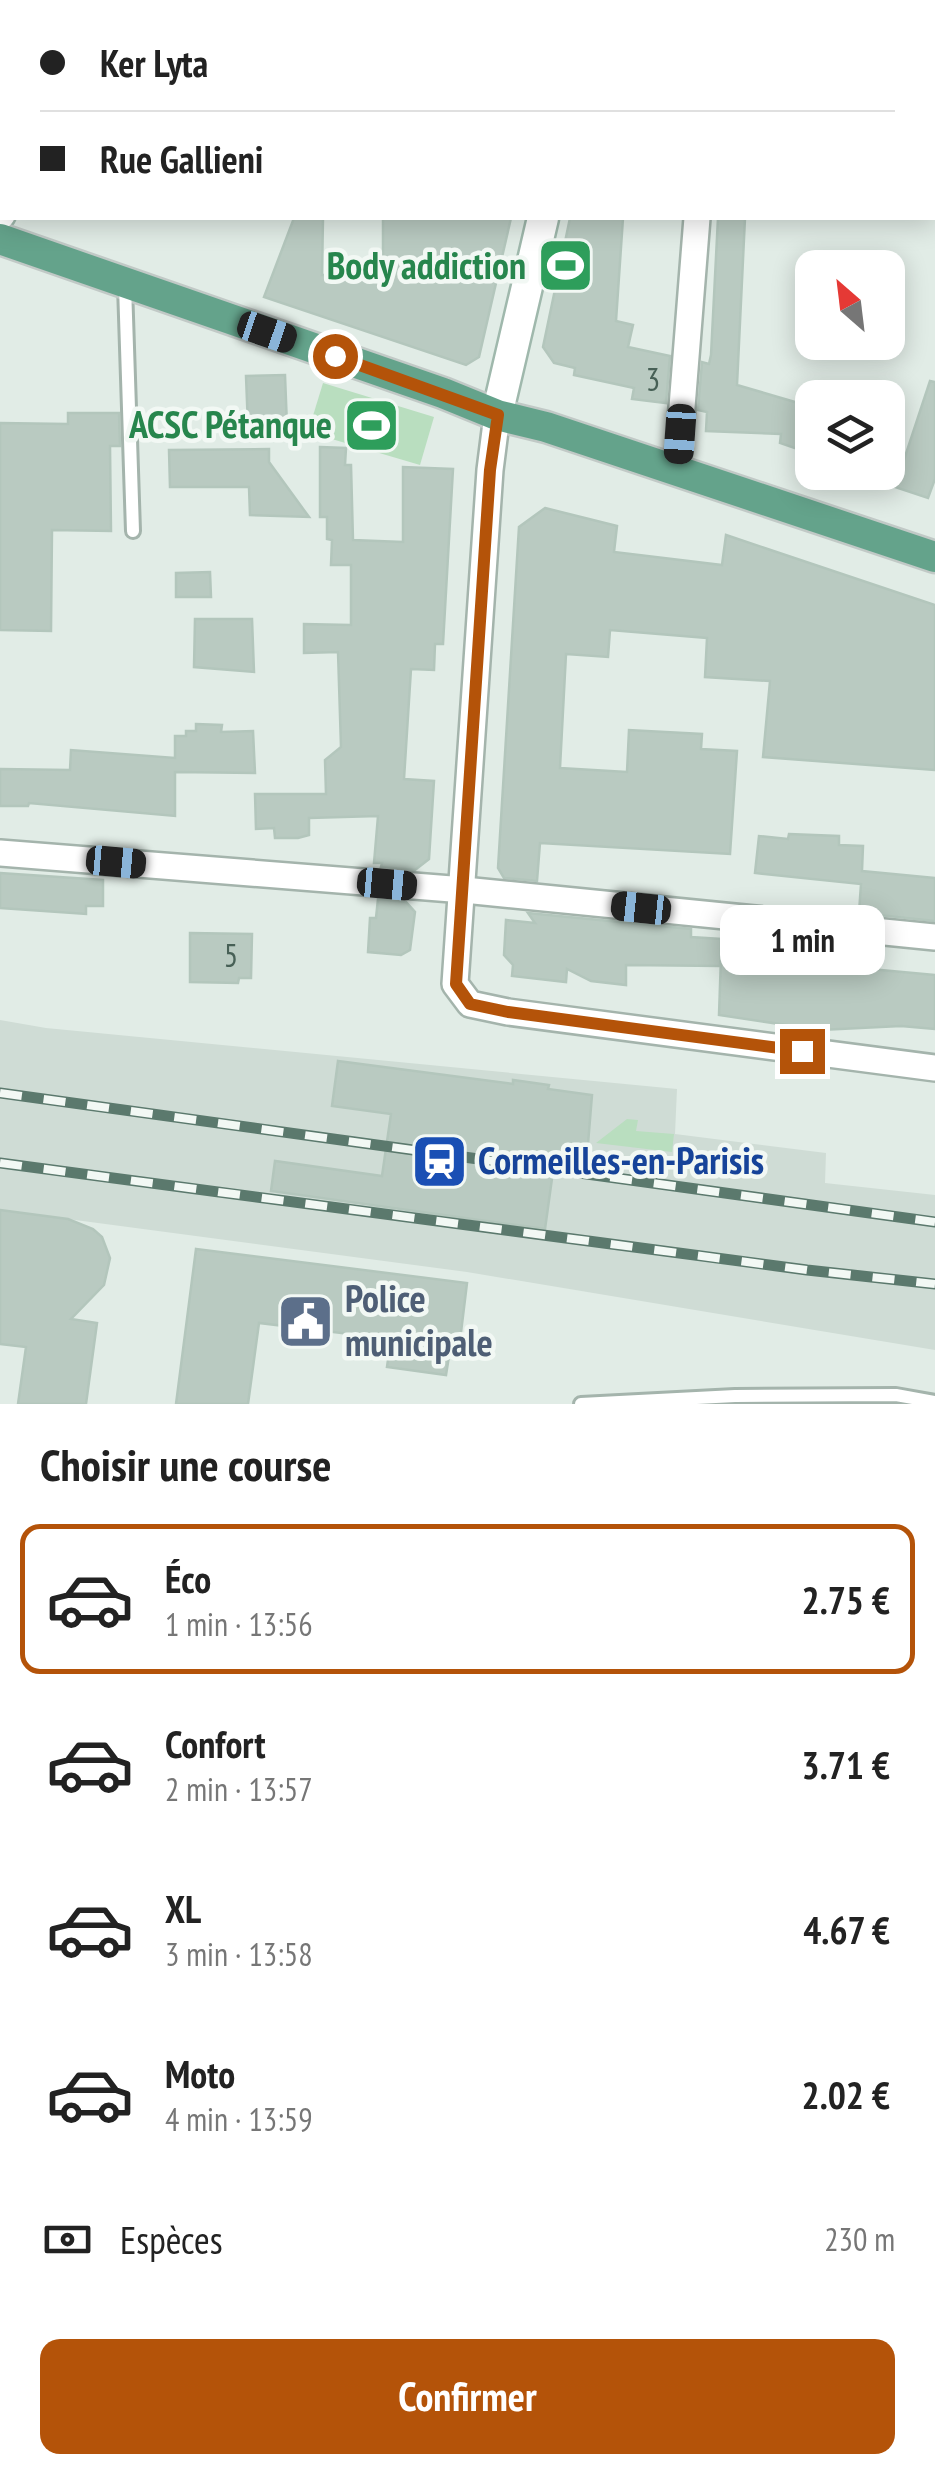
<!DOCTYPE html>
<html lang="fr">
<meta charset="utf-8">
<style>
:root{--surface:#fff;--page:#f2f2f2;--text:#222;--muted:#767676;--line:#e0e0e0;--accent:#b45309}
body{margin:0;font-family:"PT Sans Narrow",sans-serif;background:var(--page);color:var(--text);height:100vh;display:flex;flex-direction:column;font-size:38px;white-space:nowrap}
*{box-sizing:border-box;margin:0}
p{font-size:32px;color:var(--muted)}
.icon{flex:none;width:55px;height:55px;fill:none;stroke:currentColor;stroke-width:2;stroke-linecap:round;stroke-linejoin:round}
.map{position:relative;height:1404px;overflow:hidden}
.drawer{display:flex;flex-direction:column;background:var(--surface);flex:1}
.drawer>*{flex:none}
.top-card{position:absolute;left:0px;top:0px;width:935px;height:220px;box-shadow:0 5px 25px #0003;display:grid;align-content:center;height:220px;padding:0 40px;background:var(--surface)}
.needle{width:65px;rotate:332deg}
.buttons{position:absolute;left:795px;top:250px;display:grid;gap:20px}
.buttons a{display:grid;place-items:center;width:110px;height:110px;border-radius:20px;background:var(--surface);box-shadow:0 5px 25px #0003;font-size:50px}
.end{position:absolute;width:45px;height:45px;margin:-22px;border:12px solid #b45309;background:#fff;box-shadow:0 0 0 5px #fff}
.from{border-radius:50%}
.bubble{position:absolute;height:70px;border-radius:20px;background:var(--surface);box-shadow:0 5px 25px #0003;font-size:32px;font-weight:600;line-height:70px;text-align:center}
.car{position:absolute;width:30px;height:60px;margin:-30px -15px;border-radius:12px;box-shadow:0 0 8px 2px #0007;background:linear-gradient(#222 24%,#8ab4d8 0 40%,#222 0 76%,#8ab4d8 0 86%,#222 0)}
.top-card b{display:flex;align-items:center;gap:35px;height:95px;font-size:38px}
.top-card b+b{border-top:2px solid var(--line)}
.top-card i{width:25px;height:25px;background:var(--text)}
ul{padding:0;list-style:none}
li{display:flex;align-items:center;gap:30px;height:150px;margin:0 20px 15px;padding:0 20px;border:5px solid transparent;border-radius:20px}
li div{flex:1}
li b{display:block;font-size:38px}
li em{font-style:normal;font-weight:600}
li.on{border-color:var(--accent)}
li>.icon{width:90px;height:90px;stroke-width:1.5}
h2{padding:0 40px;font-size:45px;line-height:120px}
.pay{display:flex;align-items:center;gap:25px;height:110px;padding:0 40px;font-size:38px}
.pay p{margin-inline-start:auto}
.primary-button{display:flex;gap:20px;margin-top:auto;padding:20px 40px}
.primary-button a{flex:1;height:115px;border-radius:20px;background:var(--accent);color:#fff;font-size:40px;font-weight:600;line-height:115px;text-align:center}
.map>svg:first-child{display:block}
.built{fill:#cfdcd5}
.grass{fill:#b9debf}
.building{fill:#b9cac1;stroke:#b3c6bc;stroke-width:2.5}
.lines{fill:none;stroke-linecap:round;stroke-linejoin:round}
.lane-casing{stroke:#a4b4ac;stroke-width:18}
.street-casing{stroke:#a4b4ac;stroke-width:30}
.secondary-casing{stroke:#9fb8ac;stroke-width:35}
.primary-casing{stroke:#c1c9c6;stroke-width:35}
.lane{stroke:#fff;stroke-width:12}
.street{stroke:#fff;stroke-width:25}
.secondary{stroke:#fff;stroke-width:30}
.primary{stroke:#64a38b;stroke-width:30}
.rail-casing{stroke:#5b796d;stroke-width:11}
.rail{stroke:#f2f8f4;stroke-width:8;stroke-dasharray:22;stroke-linecap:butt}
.route{stroke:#b45309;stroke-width:12}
.labels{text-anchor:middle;stroke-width:9;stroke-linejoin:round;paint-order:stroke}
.number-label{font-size:32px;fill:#476056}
.leisure-label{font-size:38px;font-weight:bold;fill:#27864d;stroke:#f2f8f4;text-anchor:end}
.transit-label{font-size:38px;font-weight:bold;fill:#164399;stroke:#f2f8f4;text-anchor:start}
.service-label{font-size:38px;font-weight:bold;fill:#4e5e75;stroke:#f2f8f4;text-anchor:start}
</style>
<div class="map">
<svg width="935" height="1404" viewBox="0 0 935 1404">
<rect width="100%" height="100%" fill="#e1ece6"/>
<polygon class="built" points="0,1020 46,1028 677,1089 675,1134 826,1153 825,1183 935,1195 935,1350 467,1272 0,1210"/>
<g class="grass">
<polygon points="323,383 434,417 420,465 308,432"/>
<polygon points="627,1119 638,1120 636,1131 674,1134 672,1152 596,1143"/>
</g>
<g class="building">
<polygon points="294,218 323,218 322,275 383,275 383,218 511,218 479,357 466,365 264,297"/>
<polygon points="570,218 623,218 616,321 633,325 628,347 670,356 666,403 632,399 634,388 574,375 575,368 554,363 543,347"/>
<polygon points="718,218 745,218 737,385 812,407 812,454 780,443 781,434 706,431 707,412 698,410 702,362 709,364 711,355"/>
<polygon points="285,375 287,426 248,427 246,376"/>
<polygon points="930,381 935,382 935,479 928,498 895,487"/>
<polygon points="68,413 119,413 120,446 110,446 111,531 52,530 51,631 0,630 0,423 68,424"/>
<polygon points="320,447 346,448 345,465 351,465 353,540 403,542 403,467 453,469 443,644 435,644 434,670 411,669 404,779 434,781 429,859 415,870 381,867 382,863 374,863 378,816 309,818 309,835 298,838 275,838 274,828 256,829 255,794 326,794 325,760 341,747 338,652 304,653 304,624 351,625 351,565 331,565 332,540 327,539 327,517 320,517"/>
<polygon points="269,449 269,462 309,517 250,515 249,487 170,487 169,450"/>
<polygon points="545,508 617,526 614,552 722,565 726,535 935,605 935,770 763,757 770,681 705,677 707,638 610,630 608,657 566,654 560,768 627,772 629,730 702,734 701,749 737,751 730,854 540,843 537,881 504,878 498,868 519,527"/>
<polygon points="210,572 211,597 176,597 176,573"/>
<polygon points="195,619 252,619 254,672 194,667"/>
<polygon points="196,724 222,725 221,732 253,731 255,773 175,772 175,816 29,803 28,806 0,806 0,769 70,770 71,750 175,758 175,736 186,736 186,731 196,731"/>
<polygon points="789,834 839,836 839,845 863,846 862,871 935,878 935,921 859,913 861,884 755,873 759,836 788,839"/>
<polygon points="0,873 103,880 103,906 86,906 86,914 0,908"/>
<polygon points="378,899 406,902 415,912 410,950 401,955 368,952 370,918 376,918"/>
<polygon points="528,913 691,929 691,937 721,939 720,966 626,965 626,985 591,981 567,969 566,982 512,976 513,965 504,955 506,920 535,923"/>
<polygon points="190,933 252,934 251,978 239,978 238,983 190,982"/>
<polygon points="774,937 828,943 827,965 935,975 935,1029 901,1026 820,1030 719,1015 721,957 773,960"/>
<polygon points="338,1061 513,1084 513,1080 549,1085 548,1089 592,1095 586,1168 554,1164 545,1229 271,1191 275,1161 382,1176 391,1114 332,1106"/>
<polygon points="0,1210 68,1219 93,1229 102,1237 110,1258 104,1285 71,1319 97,1323 86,1404 18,1404 26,1347 0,1344"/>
<polygon points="196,1249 467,1283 458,1357 449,1356 446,1375 387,1367 391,1339 259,1323 248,1404 176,1404"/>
</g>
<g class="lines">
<defs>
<g id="lane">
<polyline points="125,286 133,531"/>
<polyline points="581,1404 735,1396 896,1395 935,1402"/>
</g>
<g id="street">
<polyline points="497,415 490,470 455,984 470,1004 508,1012 935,1068"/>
<polyline points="677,470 697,218"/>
<polyline points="0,853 464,890 935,937"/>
</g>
<g id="secondary">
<polyline points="592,2 592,0"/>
<polyline points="0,214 1,0"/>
<polyline points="497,415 543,218"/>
</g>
<polyline id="primary" points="0,239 443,393 497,415 546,427 935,557"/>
</defs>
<use href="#lane" class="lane-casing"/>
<use href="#street" class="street-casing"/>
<use href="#secondary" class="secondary-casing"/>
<use href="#primary" class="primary-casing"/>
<use href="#lane" class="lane"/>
<use href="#street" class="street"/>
<use href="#secondary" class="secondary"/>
<use href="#primary" class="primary"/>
<defs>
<g id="rail">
<polyline points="0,1093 935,1222"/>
<polyline points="0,1163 807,1270 935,1284"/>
</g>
</defs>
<use href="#rail" class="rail-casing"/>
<use href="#rail" class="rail"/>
</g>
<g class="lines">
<polyline class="route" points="335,356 498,415 490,470 456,984 470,1004 508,1012 802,1051"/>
</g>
<defs>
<symbol id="stadium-square" viewBox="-11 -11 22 22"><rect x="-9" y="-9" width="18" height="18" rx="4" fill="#2e9e5b" stroke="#f2f8f4"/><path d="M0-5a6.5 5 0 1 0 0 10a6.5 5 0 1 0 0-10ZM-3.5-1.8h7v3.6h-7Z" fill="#fff"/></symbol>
<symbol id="station-square" viewBox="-11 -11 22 22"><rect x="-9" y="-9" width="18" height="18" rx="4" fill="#1a4fb4" stroke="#f2f8f4"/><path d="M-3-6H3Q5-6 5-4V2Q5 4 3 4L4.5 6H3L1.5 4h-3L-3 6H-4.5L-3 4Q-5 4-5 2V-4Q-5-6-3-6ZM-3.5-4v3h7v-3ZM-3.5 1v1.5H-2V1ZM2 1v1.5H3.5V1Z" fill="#fff"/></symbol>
<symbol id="civic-square" viewBox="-11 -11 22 22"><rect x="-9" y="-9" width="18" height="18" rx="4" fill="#5c6f8a" stroke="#f2f8f4"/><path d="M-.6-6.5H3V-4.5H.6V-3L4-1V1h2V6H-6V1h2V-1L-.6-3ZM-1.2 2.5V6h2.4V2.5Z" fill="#fff"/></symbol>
</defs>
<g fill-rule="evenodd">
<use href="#stadium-square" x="534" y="234" width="63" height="63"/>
<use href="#stadium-square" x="340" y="394" width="63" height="63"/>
<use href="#station-square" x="408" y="1130" width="63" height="63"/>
<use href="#civic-square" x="274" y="1290" width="63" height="63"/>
</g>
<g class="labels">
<g class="number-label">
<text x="653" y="391">3</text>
<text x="231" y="967">5</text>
</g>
<g class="leisure-label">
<text x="526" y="279">Body addiction</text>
<text x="332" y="438">ACSC Pétanque</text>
</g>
<g class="transit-label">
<text x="478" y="1174">Cormeilles-en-Parisis</text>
</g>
<g class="service-label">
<text x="345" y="1312">Police<tspan x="345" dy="44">municipale</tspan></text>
</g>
</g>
</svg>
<div class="buttons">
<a><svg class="needle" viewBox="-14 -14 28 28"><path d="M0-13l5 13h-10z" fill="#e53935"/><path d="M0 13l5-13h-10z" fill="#767676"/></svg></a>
<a><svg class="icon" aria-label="layers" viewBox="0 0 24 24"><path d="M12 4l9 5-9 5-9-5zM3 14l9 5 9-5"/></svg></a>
</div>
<i class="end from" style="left:335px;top:356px"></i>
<i class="end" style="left:802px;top:1051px"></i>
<div class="bubble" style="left:720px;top:905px;width:165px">1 min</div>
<i class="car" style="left:267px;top:332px;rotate:109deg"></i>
<i class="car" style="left:680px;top:434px;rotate:184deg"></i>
<i class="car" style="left:116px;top:862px;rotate:95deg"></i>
<i class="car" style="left:387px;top:884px;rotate:95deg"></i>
<i class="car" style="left:641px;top:908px;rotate:276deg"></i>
<div class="top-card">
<b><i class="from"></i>Ker Lyta</b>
<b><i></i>Rue Gallieni</b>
</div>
</div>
<section class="drawer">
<h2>Choisir une course</h2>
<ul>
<li class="on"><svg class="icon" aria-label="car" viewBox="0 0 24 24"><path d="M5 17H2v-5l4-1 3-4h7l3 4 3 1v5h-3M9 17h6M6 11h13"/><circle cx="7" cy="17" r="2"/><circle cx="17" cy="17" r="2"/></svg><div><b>Éco</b><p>1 min · 13:56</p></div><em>2.75 €</em></li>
<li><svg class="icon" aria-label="car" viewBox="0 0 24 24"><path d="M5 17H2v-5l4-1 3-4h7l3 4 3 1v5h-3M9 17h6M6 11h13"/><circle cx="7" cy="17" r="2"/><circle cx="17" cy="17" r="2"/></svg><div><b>Confort</b><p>2 min · 13:57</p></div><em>3.71 €</em></li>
<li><svg class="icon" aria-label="car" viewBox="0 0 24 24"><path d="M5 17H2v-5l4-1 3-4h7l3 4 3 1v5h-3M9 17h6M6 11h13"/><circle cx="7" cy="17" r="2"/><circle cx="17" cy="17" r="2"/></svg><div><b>XL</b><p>3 min · 13:58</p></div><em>4.67 €</em></li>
<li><svg class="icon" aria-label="car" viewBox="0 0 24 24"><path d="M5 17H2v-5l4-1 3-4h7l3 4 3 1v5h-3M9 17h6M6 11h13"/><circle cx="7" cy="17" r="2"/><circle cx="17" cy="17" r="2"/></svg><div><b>Moto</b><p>4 min · 13:59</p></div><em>2.02 €</em></li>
</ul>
<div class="pay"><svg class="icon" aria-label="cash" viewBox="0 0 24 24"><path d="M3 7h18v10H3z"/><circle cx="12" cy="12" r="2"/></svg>Espèces<p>230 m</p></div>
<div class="primary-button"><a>Confirmer</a></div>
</section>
